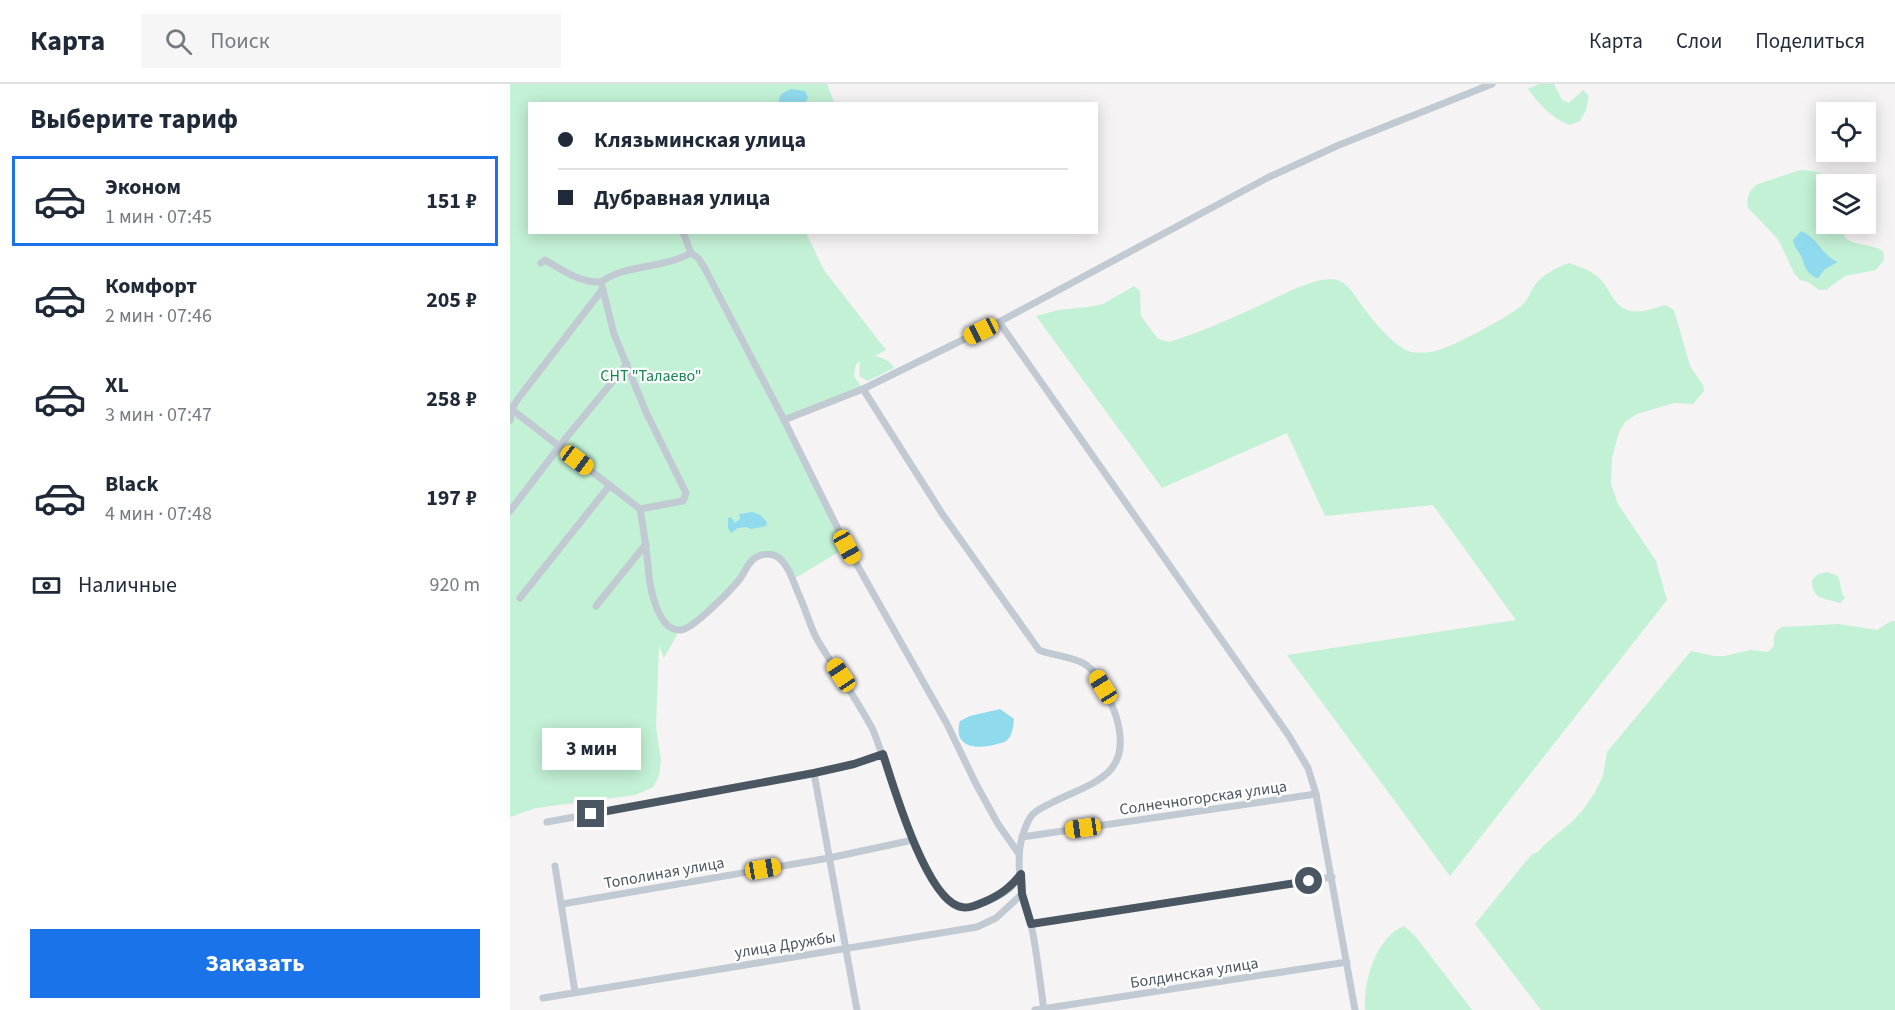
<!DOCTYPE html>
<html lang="ru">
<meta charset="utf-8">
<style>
:root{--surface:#fff;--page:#f6f6f7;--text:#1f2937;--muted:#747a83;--line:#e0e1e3;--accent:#1a73e8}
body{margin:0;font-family:"Source Sans 3",sans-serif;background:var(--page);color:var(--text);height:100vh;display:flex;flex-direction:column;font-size:22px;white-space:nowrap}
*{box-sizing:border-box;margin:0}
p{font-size:20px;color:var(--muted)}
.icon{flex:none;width:33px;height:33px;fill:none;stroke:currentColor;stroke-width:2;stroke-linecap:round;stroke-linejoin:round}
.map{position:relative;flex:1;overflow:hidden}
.drawer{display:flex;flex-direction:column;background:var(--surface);width:510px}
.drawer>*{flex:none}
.banner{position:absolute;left:18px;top:18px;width:570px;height:132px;border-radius:0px;box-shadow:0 3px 15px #0003;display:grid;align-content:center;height:132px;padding:0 30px;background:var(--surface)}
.buttons{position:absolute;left:1306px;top:18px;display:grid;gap:12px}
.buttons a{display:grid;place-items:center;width:60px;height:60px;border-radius:0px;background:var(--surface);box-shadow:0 3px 15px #0003;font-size:30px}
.end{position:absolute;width:27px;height:27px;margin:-14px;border:8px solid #4a5661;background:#fff;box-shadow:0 0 0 3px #fff}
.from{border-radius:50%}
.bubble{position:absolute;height:42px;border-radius:0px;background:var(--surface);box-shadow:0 3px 15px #0003;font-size:20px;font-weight:700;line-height:42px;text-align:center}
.car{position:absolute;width:18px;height:36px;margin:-18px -9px;border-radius:8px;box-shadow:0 0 4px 2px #0007;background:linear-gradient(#f5c518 24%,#345 0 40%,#f5c518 0 76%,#345 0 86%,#f5c518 0)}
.banner b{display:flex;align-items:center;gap:21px;height:57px;font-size:22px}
.banner b+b{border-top:2px solid var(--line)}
.banner i{width:15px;height:15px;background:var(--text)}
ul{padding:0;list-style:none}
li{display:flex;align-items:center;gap:18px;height:90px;margin:0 12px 9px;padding:0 18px;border:3px solid transparent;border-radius:0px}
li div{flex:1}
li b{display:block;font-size:22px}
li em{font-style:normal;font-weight:700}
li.current{border-color:var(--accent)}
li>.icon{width:54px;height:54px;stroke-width:1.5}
h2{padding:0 30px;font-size:27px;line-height:72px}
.pay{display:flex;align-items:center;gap:15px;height:66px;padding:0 30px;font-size:22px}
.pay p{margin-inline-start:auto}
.primary-button{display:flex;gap:12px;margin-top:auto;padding:12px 30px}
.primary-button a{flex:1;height:69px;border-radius:0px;background:var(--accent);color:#fff;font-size:24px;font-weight:700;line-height:69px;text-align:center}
header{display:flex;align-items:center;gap:36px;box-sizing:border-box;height:84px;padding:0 30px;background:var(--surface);border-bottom:2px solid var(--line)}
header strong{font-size:28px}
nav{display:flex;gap:33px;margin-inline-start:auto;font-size:21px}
.search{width:420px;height:54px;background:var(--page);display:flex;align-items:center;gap:15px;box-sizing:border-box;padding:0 21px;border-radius:0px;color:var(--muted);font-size:22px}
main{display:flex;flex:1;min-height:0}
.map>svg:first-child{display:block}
.green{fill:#c3f1d5}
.water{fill:#90daee}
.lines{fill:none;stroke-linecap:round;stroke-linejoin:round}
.minor{stroke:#c1cad2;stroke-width:7}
.route{stroke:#4a5661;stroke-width:8}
.labels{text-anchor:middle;stroke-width:4.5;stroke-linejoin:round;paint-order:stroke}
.park-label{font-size:16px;fill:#17864f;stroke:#fff}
.street-label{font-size:16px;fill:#4a5661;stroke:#fff}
</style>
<header>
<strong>Карта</strong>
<div class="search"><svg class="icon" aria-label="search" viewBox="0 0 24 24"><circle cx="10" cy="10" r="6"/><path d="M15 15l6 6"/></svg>Поиск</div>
<nav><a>Карта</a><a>Слои</a><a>Поделиться</a></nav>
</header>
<main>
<section class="drawer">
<h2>Выберите тариф</h2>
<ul>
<li class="current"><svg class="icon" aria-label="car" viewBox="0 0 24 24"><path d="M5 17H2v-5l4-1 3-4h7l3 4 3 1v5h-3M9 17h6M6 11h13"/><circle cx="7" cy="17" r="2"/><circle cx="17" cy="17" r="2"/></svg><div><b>Эконом</b><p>1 мин · 07:45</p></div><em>151 ₽</em></li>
<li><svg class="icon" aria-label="car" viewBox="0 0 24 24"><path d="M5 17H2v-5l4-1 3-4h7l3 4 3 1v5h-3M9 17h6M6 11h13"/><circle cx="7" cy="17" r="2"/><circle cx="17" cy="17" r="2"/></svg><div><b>Комфорт</b><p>2 мин · 07:46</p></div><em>205 ₽</em></li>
<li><svg class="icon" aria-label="car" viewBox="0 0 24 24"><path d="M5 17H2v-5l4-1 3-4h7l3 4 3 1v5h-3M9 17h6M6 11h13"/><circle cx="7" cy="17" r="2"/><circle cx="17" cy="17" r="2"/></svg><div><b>XL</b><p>3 мин · 07:47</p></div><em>258 ₽</em></li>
<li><svg class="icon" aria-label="car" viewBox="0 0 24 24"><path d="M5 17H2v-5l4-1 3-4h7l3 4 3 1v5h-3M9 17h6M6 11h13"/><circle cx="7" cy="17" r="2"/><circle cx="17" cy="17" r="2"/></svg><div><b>Black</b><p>4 мин · 07:48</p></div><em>197 ₽</em></li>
</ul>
<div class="pay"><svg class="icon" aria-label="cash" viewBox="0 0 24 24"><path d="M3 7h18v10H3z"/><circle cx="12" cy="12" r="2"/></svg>Наличные<p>920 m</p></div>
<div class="primary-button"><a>Заказать</a></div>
</section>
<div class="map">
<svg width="1385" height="926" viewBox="0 0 1385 926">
<rect width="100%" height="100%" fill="#f5f3f3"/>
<g class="green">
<path d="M0 0H317L324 18 323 19 20 20V148L296 149 314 186 376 266 365 272C373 274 381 277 384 284L358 297 349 292 350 278 346 280 344 292 353 305 274 336 337 463 282 496 266 472 248 471 231 494 189 536 169 547 154 574 149 562 146 642 151 676 149 692 143 703 125 711 26 724 0 733Z"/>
<path d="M1029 0H1044L1052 16 1059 19 1073 6 1079 12 1076 26 1070 37 1060 41C1040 33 1031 22 1018 5Z"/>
<path d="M1290 86C1307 86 1319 91 1333 100H1317V140H1335C1326 166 1360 156 1374 168V176L1366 186 1335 192 1316 206H1309L1298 198 1290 196 1284 189 1268 155 1238 124C1236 113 1239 106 1248 100Z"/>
<path d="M1059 179C1070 183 1080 186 1089 194 1101 205 1103 224 1122 227 1134 229 1144 224 1155 221L1164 226 1180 282 1193 301 1194 307 1183 320 1164 319 1127 330 1115 338 1109 348 1102 374 1101 400 1108 420 1146 477 1157 516 940 792 777 571 1006 536 923 421 815 432 777 349 652 404 526 232 549 226 577 223 593 220 624 202 630 207 631 232 648 255 659 258C688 249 716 237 744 224 762 216 800 195 820 195 836 195 842 208 850 219 862 235 877 255 894 265 902 270 912 269 921 268 937 266 996 234 1010 223 1019 216 1019 209 1025 201 1032 191 1047 183 1059 179Z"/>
<path d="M1317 488 1328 492C1331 499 1330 508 1335 514L1330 519C1314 514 1302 516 1302 496L1308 490Z"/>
<path d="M1381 537H1385V926H1031L965 840 1022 770 1028 768 1034 761 1064 736 1075 723 1084 710 1093 692 1097 668 1181 567 1204 572H1215L1241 566 1258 568 1264 562C1263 552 1264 548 1272 543L1329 540 1367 546Z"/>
<path d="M894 842 906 853 962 926H855C853 898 866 853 894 842Z"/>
</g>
<g class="water">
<path d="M281 5 295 7 298 14 295 19H269C268 10 273 9 281 5Z"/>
<path d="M1291 147C1308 154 1312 172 1328 178L1315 185 1308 194H1306C1291 184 1297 181 1289 169 1286 164 1284 162 1283 156Z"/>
<polygon points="243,428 250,431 257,438 256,442 241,445 236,443 228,444 221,449 218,444 218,434 221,433 225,439 230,435 229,430"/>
<path d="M490 625 504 635C503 642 503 648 499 654 496 658 492 659 487 660 468 666 442 664 450 637L460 632Z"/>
</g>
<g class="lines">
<g class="minor">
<polyline points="173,148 181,169 188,174 194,183 274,336 337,463 437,640 466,700 488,740 509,770"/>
<path d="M181 169C153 185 115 180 91 198L104 250 136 328 176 409 173 417 130 425C134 447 137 470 139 492 141 508 149 548 171 546 183 545 221 506 229 496 235 489 237 479 245 474 250 470 260 469 266 472 278 478 284 500 289 511 296 526 300 543 308 557 326 587 347 615 363 646 378 682 413 810 448 823 461 827 489 813 499 805 504 801 507 795 511 790"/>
<path d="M31 179 35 176C52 186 70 199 91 198"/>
<polyline points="489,238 779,652 798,684 806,710 845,926"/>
<path d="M353 305 433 431 529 566C544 572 559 572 573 579 588 586 601 617 606 632 624 691 584 698 543 718 536 722 528 725 523 730 518 735 515 744 513 750 507 768 509 791 512 809 513 820 518 830 521 840 527 868 530 898 534 926"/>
<polyline points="0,324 130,425"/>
<polyline points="0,336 2,325 7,316 92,206"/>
<polyline points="274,336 353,305 489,238 759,93 829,61 982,0"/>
<polyline points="0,427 56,354 117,280"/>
<polyline points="10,514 100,401"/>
<polyline points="86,522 136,460"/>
<polyline points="304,689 347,926"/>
<polyline points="37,738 304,689 344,680 373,671"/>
<polyline points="512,753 806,710"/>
<polyline points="45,782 65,908"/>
<polyline points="52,820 319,774 403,756"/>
<polyline points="521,840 822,793"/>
<polyline points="33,914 467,843 486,834 512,810"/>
<polyline points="525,926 837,878"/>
</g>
</g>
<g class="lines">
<path class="route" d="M81 730 304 689 344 680 373 670C384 704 415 810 448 822 457 826 466 821 474 818 490 811 500 804 511 790L512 810 521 840 799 797"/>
</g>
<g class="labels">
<g class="park-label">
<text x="141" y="297">СНТ "Талаево"</text>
</g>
<g class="street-label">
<text transform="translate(693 713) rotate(-8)" y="6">Солнечногорская улица</text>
<text transform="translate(154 788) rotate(-10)" y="6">Тополиная улица</text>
<text transform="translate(275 860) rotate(-9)" y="6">улица Дружбы</text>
<text transform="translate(684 888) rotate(-9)" y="6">Болдинская улица</text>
</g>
</g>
</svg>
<div class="buttons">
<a><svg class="icon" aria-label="locate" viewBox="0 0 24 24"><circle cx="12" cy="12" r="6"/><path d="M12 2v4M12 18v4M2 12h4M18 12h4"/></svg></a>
<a><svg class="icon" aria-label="layers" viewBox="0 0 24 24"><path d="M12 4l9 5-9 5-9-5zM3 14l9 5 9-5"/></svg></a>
</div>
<i class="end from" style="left:799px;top:797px"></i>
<i class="end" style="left:81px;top:730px"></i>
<div class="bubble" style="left:32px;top:644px;width:99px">3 мин</div>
<i class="car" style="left:471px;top:247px;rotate:244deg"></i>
<i class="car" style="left:67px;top:376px;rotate:127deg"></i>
<i class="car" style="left:337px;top:463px;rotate:151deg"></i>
<i class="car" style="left:331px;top:591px;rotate:326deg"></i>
<i class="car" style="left:593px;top:603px;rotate:328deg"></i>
<i class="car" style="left:573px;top:744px;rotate:262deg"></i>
<i class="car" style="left:253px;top:785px;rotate:80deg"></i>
<div class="banner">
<b><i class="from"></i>Клязьминская улица</b>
<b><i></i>Дубравная улица</b>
</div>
</div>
</main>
